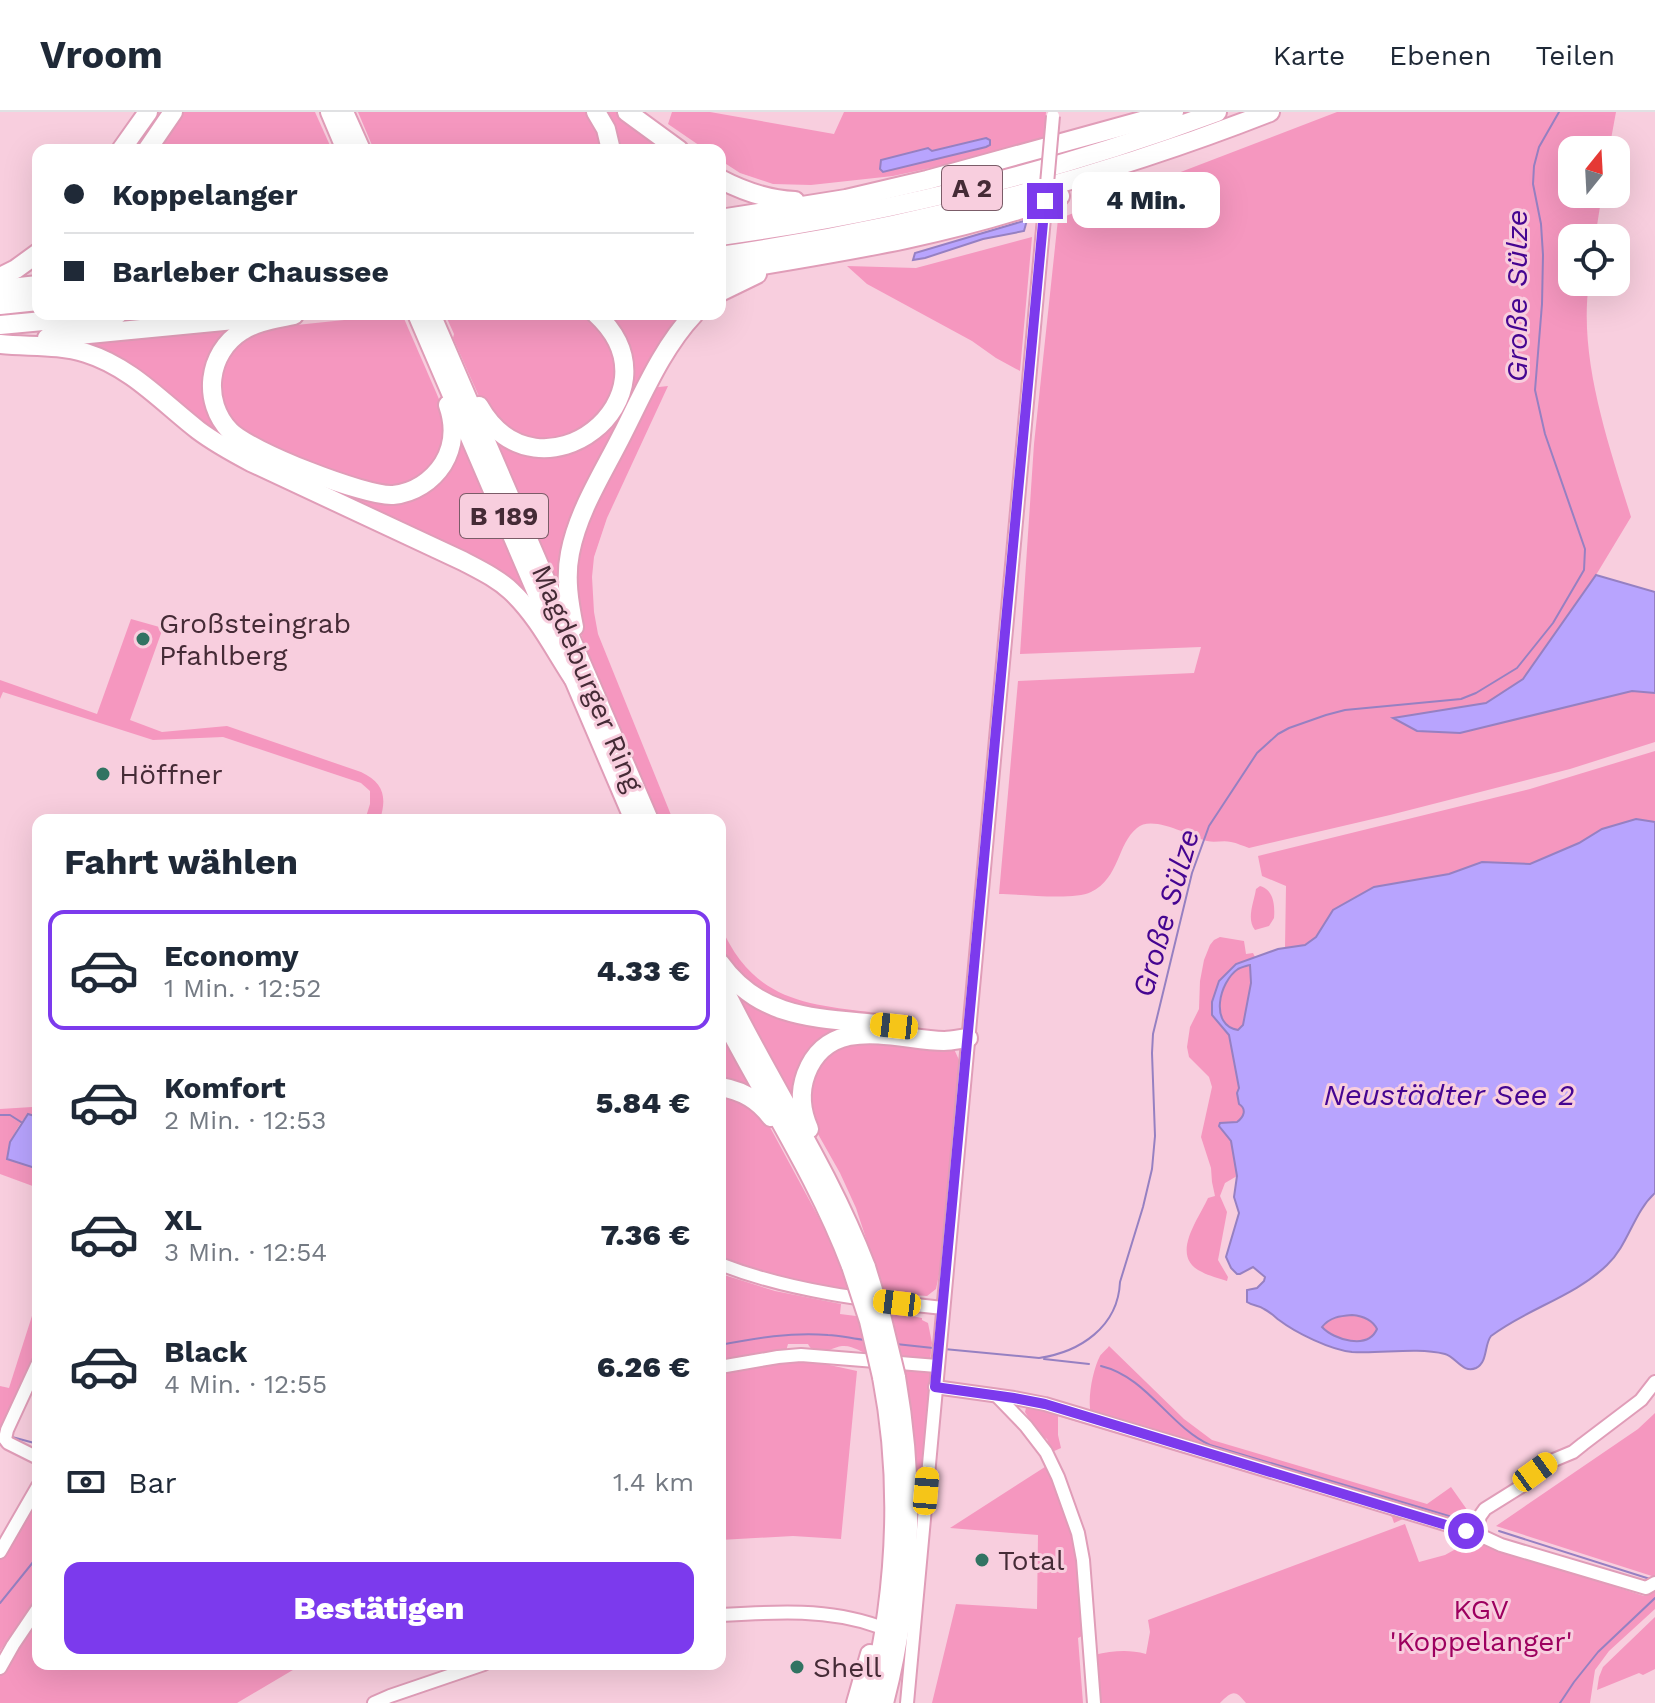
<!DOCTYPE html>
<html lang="de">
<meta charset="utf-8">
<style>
:root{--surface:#fff;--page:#f2f2f3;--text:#1f2937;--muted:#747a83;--line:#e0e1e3;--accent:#7c3aed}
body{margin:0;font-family:"Work Sans",sans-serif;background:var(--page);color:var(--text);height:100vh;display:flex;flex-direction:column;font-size:30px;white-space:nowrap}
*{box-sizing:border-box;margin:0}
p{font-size:26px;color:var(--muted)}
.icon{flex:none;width:44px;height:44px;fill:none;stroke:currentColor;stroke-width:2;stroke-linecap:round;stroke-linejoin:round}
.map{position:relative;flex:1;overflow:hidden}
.sheet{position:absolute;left:32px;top:702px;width:694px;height:856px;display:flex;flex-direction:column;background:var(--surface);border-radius:16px;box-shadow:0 8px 32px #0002}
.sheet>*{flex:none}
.hud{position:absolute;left:32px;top:32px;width:694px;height:176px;border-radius:16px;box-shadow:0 8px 32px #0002;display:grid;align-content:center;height:176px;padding:0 32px;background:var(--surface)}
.needle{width:52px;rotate:18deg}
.tools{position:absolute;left:1558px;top:24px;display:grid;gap:16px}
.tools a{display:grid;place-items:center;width:72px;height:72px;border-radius:16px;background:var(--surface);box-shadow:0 8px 32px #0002;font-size:40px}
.end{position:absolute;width:36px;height:36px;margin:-18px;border:10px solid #7c3aed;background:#fff;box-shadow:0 0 0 4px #fff}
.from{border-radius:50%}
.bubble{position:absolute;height:56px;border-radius:16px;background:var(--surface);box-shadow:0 8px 32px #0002;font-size:26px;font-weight:800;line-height:56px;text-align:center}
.car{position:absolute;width:24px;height:48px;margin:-24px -12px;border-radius:10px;box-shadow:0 0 6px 2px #0007;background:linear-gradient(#f5c518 24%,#345 0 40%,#f5c518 0 76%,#345 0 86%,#f5c518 0)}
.hud b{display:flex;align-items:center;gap:28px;height:76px;font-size:30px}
.hud b+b{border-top:2px solid var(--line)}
.hud i{width:20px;height:20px;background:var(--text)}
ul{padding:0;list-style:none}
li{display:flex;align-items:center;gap:24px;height:120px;margin:0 16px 12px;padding:0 16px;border:4px solid transparent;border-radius:16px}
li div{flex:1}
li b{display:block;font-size:30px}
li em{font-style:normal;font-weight:800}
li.current{border-color:var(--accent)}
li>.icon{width:72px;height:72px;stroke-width:1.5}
h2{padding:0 32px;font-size:36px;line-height:96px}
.pay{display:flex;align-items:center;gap:20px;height:88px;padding:0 32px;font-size:30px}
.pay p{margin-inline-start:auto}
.cta{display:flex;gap:16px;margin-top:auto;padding:16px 32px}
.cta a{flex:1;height:92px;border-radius:16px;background:var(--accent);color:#fff;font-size:32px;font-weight:800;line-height:92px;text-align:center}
header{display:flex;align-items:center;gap:48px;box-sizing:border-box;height:112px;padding:0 40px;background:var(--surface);border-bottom:2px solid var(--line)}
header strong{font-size:38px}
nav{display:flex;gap:44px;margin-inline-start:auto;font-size:28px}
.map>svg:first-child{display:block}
.green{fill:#f597bf;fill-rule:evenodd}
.water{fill:#b8a4fe;stroke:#9680c2;stroke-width:2;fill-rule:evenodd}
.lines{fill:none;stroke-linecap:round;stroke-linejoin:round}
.stream{stroke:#9680c2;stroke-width:2}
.minor-casing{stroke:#e09db8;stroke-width:16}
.highway-casing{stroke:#e09db8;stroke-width:22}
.minor{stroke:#fff;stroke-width:12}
.highway{stroke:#fff;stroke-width:18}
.minor-bridge-casing{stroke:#e09db8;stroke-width:16;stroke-linecap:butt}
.highway-bridge-casing{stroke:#e09db8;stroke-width:22;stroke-linecap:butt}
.minor-bridge{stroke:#fff;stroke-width:12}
.highway-bridge{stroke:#fff;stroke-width:18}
.route{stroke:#7c3aed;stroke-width:10}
.poi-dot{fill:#327362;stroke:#f8cede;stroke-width:3}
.labels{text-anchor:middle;stroke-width:6;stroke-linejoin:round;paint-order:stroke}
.shield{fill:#f8cede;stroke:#7b5c68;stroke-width:2}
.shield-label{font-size:26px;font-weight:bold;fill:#452b36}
.poi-label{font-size:28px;fill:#452b36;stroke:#f8cede;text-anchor:start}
.street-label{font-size:28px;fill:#452b36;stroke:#f8cede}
.park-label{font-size:28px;fill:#9d005f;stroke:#f8cede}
.water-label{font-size:30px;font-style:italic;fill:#450591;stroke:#f8cede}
</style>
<header>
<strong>Vroom</strong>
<nav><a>Karte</a><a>Ebenen</a><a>Teilen</a></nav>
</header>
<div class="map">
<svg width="1655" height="1591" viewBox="0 0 1655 1591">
<rect width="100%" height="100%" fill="#f8cede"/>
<g class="green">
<polygon points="179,0 315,0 332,38 153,38"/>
<polygon points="358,0 590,0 607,38 374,38"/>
<polygon points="604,0 617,0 668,38 618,38"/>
<path d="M672 0H710L834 22 844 0H1046L1044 27 959 50 893 64 811 73 773 72 740 61 720 48V38H706L668 12ZM986 35 883 60 880 57 928 36 932 39Z"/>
<path d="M1337 0H1616L1609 38H1572V82H1602L1595 126H1572V170H1589C1578 247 1609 333 1631 405L1596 463 1523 567 1486 591 1394 606 1460 621 1633 579 1655 581V630L1570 657 1390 703 1249 736C1243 734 1237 731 1231 730 1223 728 1215 731 1207 729 1190 724 1152 702 1137 716 1117 732 1120 766 1091 780 1073 789 1021 782 999 782L1018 569 1194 561 1201 535 1020 542 1034 332 1058 107Z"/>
<polygon points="1032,125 1020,259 996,246 972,229 867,172 847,154 916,156"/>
<polygon points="402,202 442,294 447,312 438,350 405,375 366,373 245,323 228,305 218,273 226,241 258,217"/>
<polygon points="445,202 589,202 615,238 616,278 592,315 548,330 512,322 481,289 453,226 454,222"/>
<polygon points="605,202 688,202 605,347 562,484 492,321 546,341 625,285"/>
<polygon points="245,211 221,230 220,316 404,387 459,323 531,490 256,346 71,229"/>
<polygon points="668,274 607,406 594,445 592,465 594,500 598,522 673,708 659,708 590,549 574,501 576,429 650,276"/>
<path d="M131 507 163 516 130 608 162 620 227 614 361 660C384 671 387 685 380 708H365L370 692V679L361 671 223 625 153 628 3 580 0 587V568L97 602Z"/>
<polygon points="1655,639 1655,710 1636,707 1602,717 1579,731 1530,752 1482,750 1449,762 1374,775 1333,798 1316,825 1305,833 1285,836 1286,774 1262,764 1258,744 1530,677"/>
<path d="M1260 774C1274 778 1275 794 1274 806L1269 814 1255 818C1246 807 1254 790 1256 777Z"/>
<path d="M720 813C752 886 800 892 871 900L851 906 774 892 720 845Z"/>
<path d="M1220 825 1244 829 1246 842 1253 841 1255 845 1236 852 1212 890 1229 923 1239 976 1237 981 1239 992C1256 1008 1230 1012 1219 1014L1231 1029 1237 1064 1225 1071 1220 1084 1227 1100 1218 1148 1228 1165 1227 1169C1219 1166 1209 1164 1202 1160 1169 1145 1198 1108 1208 1086L1215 1084 1212 1070 1211 1056 1201 1025 1212 975 1209 965 1189 945 1187 935 1190 915 1199 897 1200 869 1204 848 1210 833 1214 828Z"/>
<path d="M1251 853V871L1243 913 1238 918C1209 913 1219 870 1238 857 1241 855 1248 853 1251 853Z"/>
<polygon points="731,876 790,904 946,921 832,927 798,994"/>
<polygon points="720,918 753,978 720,971"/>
<polygon points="851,929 954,937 959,948 959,960 941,1153 936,1177 927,1184 884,1181 856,1096 840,1061 814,1015 808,977 825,943"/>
<path d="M720 982 729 983 765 1006 832 1130 842 1153 849 1177C804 1172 762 1160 720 1144Z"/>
<path d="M32 995 38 997V1005L28 1002C16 1015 10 1029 7 1047L38 1057V1076L0 1062V997Z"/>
<path d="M721 1162 775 1179 841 1192 840 1202 856 1204 857 1194 922 1206V1208L928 1211 932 1231 930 1250C910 1249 891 1247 872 1243 861 1241 854 1233 842 1234 829 1236 817 1248 808 1232H788L786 1239 720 1251Z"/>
<polygon points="38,1185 38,1240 17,1288 0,1317 0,1274 9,1276"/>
<path d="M1352 1203C1363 1205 1375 1207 1377 1219 1364 1236 1334 1229 1322 1215 1331 1206 1340 1204 1352 1203Z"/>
<path d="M1109 1234 1184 1307 1212 1328 1427 1392 1451 1375 1475 1409 1473 1414 1091 1302C1087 1287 1093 1257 1100 1244 1101 1242 1108 1236 1109 1234Z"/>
<polygon points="802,1247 857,1259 841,1427 793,1424 720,1428 720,1260"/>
<polygon points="903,1256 930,1259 931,1261 918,1400 915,1337"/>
<polygon points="1027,1292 1393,1400 1403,1407 1394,1411 1392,1405 1389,1403 1058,1304 1058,1323 1061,1336 1052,1340 1047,1327 1039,1323 1025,1300"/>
<polygon points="1655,1301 1655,1465 1496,1414 1638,1317"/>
<polygon points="1048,1353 1075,1426 1084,1523 1078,1526 1083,1591 932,1591 956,1492 1037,1497 1038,1423 950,1416"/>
<polygon points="38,1378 38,1487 0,1539 0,1445"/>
<path d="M1405 1412 1419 1450 1445 1443 1472 1428 1644 1484 1651 1480H1655V1497L1609 1539 1595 1558 1590 1591H1246C1235 1577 1232 1579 1220 1591H1098L1094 1543C1113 1539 1127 1537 1146 1542L1150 1520 1148 1508Z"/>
<polygon points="38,1502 38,1552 303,1552 237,1591 0,1591 0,1563 7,1547"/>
<polygon points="1655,1505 1655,1557 1643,1563 1639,1561 1597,1578 1599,1565 1603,1555"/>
</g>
<g class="water">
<polygon points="986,26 990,28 990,33 986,35 883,60 880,57 881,48 928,36 932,39"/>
<polygon points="1027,108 1024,119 983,127 925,146 913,148 915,141"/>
<polygon points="1596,463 1655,480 1655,581 1632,579 1460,621 1417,619 1393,606 1486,591 1523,567"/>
<path d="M1636 707 1655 710V1081C1633 1101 1629 1132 1607 1153 1574 1185 1528 1196 1491 1224 1484 1233 1488 1250 1476 1256 1463 1262 1456 1245 1445 1242 1415 1235 1382 1242 1352 1240 1331 1238 1296 1221 1279 1208 1274 1204 1270 1200 1264 1197 1259 1193 1253 1194 1247 1190V1178L1257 1176 1264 1169 1265 1165 1253 1155 1240 1162H1237L1231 1156 1226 1145 1239 1101 1234 1085 1237 1064 1231 1029 1219 1014 1220 1011 1237 1010C1244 1005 1247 997 1239 992L1237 981 1239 976 1229 923 1212 903V890L1219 869 1236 852 1278 837 1305 833 1316 825 1333 798 1374 775 1449 762 1482 750 1530 752 1579 731 1602 717ZM1250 853 1251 871 1243 913 1238 918C1209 913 1219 870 1238 857 1240 856 1248 853 1250 853ZM1352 1203C1363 1204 1372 1207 1377 1217 1368 1238 1334 1228 1322 1215 1330 1205 1340 1204 1352 1203Z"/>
<polygon points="28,1002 38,1005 38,1057 7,1047 10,1030"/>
</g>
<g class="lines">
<g class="stream">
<polyline points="0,1003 10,1003 21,1010"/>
<polyline points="896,1232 933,1236"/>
<path d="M720 1233C755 1226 792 1220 828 1223 840 1223 853 1227 866 1228"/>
<path d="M944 1237 1039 1246C1080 1240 1118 1215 1120 1170L1143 1095 1152 1057 1155 1024 1152 941 1153 922 1192 761 1209 714 1257 641 1278 622 1289 616 1326 603 1345 598 1461 587 1476 581 1517 556 1553 511 1584 458 1585 437 1545 322 1535 278 1542 192 1543 143 1541 112 1533 72 1534 54 1539 35 1559 0"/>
<polyline points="1044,1247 1089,1252"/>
<path d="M1101 1254C1147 1265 1169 1314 1210 1333L1469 1410"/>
<polyline points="12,1325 38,1332"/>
<polyline points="1499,1419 1650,1467"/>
<polyline points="0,1491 38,1444"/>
<polyline points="1560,1591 1574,1570 1598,1540 1655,1486"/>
</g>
<defs>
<g id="minor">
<path d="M720 1152C792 1180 867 1188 943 1196"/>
<polyline points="38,1251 7,1318 5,1327 8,1331 38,1346"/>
<polyline points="720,1255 778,1245 801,1243 937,1254"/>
<polyline points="935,1275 1014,1286 1045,1292 1475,1421 1501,1433 1646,1476 1655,1471"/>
<polyline points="997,1284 1026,1314 1046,1340 1058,1365 1078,1421 1083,1448 1094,1591"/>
<polyline points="1475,1421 1480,1404 1485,1397 1525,1372 1534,1361 1549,1350 1573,1340 1583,1332 1641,1288 1655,1270"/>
<polyline points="0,1440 38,1374"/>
<path d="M720 1503C772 1500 827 1496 877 1514"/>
<polyline points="0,1556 13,1533 38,1496"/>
<polyline points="374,1591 390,1584 484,1552"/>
<polyline points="907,1591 1043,117"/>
</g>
<g id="highway">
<polyline points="330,0 346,38"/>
<polyline points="344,0 361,38"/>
<polyline points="596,0 606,17 611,38"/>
<polyline points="627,0 679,38"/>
<polyline points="121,38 148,0"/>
<polyline points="147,38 173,0"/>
<path d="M720 67C743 79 769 88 795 89"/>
<polyline points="720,107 846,87 927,68 1174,0"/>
<path d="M720 124C890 101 1056 60 1217 0"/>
<path d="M720 144C909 116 1092 70 1270 0"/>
<path d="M720 160C835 141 950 124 1060 84"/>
<polyline points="0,165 16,157 38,141"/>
<polyline points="0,177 38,173"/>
<polyline points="720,180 757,162"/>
<polyline points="0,193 38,189"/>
<polyline points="417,202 554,521"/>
<polyline points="431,202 649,708"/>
<path d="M294 203C277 207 257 209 242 219 207 241 202 290 230 319 249 339 366 385 393 383 414 381 432 369 443 352 454 334 455 313 448 293"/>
<polyline points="0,213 118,202"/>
<polyline points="47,226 256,206"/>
<path d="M0 232C29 235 58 232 86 241 131 255 162 290 198 318 214 330 232 340 251 350L463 449C480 458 497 466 511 479 537 503 554 537 573 566"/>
<path d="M479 294C538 399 686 285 596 202"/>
<path d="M574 515C569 490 565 466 570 441 578 399 603 361 622 323 643 282 662 236 694 202"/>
<polyline points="569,556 634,708"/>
<path d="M720 851C760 907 816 906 879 912"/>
<path d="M720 869C767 967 827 1053 866 1155"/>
<path d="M720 899C764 985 817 1064 851 1154"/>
<path d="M720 975C741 978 758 987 771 1005"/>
<path d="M809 1017C801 999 799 981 806 962 829 901 896 928 944 929 952 929 960 927 968 926"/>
<polyline points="856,1591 870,1542"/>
<path d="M870 1591C896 1483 903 1374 882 1265"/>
<path d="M884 1591C912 1484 915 1374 896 1265"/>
</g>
</defs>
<use href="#minor" class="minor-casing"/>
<use href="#highway" class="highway-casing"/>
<use href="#minor" class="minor"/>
<use href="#highway" class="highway"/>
<defs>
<polyline id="minor-bridge" points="1043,117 1053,4"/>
<g id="highway-bridge">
<polyline points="851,1154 869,1209 882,1265"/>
<polyline points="866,1155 882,1207 896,1265"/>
</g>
</defs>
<use href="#minor-bridge" class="minor-bridge-casing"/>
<use href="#highway-bridge" class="highway-bridge-casing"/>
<use href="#minor-bridge" class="minor-bridge"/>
<use href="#highway-bridge" class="highway-bridge"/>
</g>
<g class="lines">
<polyline class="route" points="1045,89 935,1275 1014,1286 1045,1292 1466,1419"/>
</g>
<g class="poi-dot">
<circle cx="143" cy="527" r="8"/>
<circle cx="103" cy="662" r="8"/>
<circle cx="982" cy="1448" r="8"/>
<circle cx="797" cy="1555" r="8"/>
</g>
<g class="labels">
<g class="shield">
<rect x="942" y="54" width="60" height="44" rx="6"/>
<rect x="460" y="382" width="88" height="44" rx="6"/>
</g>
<g class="shield-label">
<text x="972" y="85">A 2</text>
<text x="504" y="413">B 189</text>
</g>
<g class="poi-label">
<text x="159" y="521">Großsteingrab<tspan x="159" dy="32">Pfahlberg</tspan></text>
<text x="119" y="672">Höffner</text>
<text x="998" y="1458">Total</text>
<text x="813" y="1565">Shell</text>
</g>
<g class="street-label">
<text transform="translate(588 566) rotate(67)" y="10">Magdeburger Ring</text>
</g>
<g class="park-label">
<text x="1481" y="1507">KGV<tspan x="1481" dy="32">'Koppelanger'</tspan></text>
</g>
<g class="water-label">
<text transform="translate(1517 184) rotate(-90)" y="10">Große Sülze</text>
<text transform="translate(1166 801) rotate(-74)" y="10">Große Sülze</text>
<text x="1449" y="993">Neustädter See 2</text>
</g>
</g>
</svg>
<div class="tools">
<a><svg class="needle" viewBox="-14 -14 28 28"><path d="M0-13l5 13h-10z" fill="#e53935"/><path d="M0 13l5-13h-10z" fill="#747a83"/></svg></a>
<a><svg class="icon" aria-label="locate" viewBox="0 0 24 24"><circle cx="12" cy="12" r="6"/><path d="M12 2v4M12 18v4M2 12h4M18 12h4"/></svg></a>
</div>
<i class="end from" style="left:1466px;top:1419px"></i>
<i class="end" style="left:1045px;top:89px"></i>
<div class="bubble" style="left:1072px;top:60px;width:148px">4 Min.</div>
<i class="car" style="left:894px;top:914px;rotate:276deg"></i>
<i class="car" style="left:897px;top:1191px;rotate:277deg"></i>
<i class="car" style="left:1535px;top:1360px;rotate:54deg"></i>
<i class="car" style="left:926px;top:1379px;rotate:5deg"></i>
<div class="hud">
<b><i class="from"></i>Koppelanger</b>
<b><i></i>Barleber Chaussee</b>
</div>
<section class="sheet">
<h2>Fahrt wählen</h2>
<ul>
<li class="current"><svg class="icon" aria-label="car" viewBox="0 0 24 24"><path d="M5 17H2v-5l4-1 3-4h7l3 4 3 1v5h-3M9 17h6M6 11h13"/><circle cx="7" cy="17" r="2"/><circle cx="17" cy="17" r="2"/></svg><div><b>Economy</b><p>1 Min. · 12:52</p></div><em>4.33 €</em></li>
<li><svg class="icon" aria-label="car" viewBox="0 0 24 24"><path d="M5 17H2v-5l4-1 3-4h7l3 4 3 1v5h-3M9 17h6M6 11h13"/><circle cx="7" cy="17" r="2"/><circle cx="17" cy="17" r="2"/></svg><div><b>Komfort</b><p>2 Min. · 12:53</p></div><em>5.84 €</em></li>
<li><svg class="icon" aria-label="car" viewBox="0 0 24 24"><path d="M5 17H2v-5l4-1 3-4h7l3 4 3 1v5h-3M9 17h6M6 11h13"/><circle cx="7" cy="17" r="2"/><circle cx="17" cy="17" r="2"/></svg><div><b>XL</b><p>3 Min. · 12:54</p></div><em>7.36 €</em></li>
<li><svg class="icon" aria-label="car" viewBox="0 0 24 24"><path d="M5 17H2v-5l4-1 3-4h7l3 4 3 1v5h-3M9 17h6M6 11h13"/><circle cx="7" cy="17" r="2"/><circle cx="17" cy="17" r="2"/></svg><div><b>Black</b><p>4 Min. · 12:55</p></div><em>6.26 €</em></li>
</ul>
<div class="pay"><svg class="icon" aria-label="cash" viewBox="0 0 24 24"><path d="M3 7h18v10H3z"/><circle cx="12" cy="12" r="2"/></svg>Bar<p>1.4 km</p></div>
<div class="cta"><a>Bestätigen</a></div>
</section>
</div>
